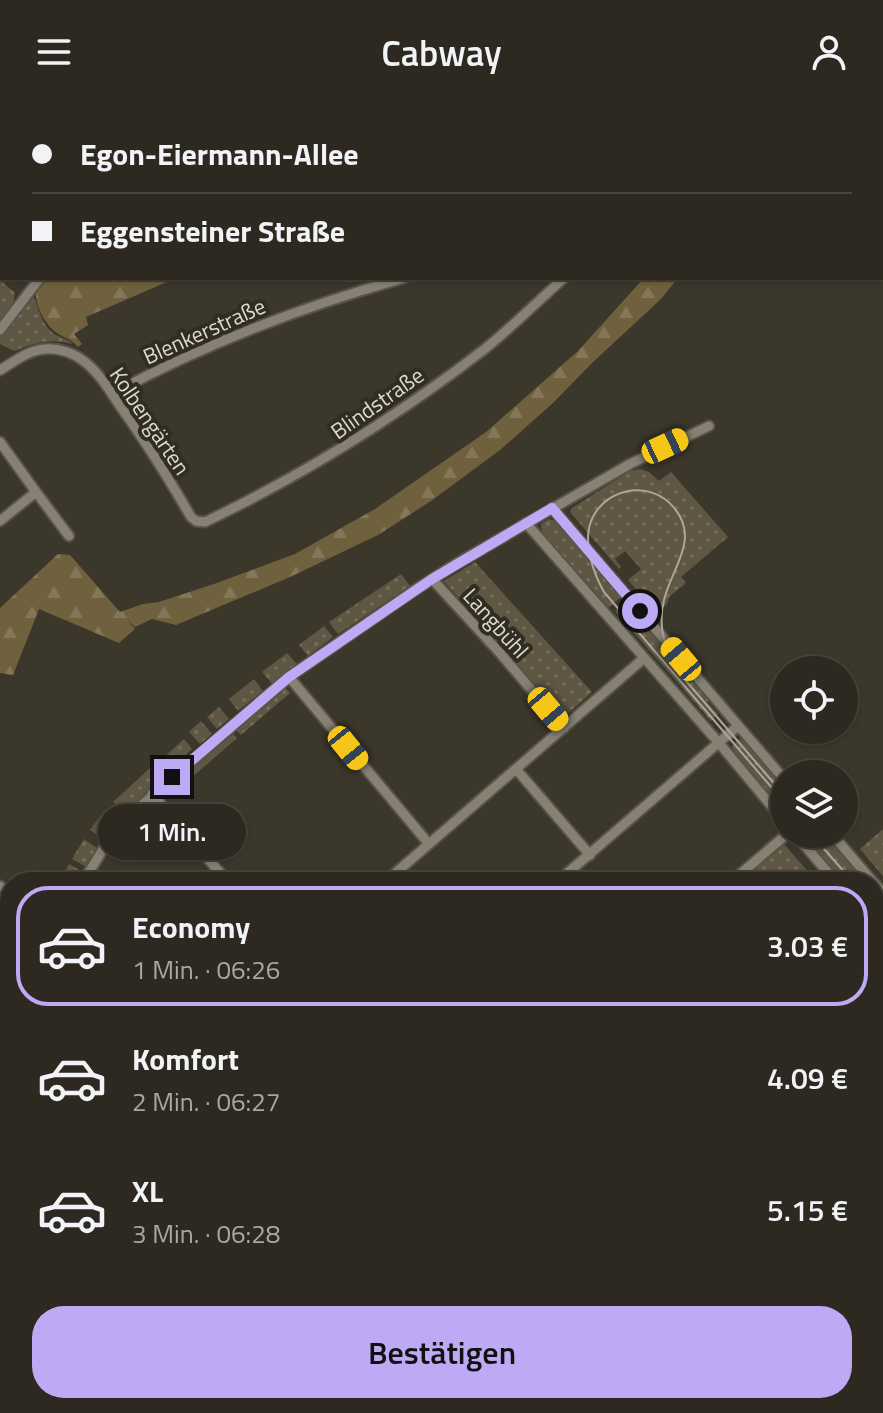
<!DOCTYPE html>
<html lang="de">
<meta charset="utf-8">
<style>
:root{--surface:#2d2920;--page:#353129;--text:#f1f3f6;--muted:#a7a6a5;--line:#48453e;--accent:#bea9f5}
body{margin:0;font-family:"Titillium Web",sans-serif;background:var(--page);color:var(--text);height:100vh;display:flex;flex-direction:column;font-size:30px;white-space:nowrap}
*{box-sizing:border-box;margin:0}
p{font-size:26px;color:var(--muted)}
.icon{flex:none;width:44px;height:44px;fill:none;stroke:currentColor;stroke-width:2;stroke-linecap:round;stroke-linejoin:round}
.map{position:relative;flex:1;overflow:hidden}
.drawer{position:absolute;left:0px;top:768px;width:884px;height:542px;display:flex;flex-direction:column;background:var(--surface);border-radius:32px 32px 0 0;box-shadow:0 2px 6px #0004,0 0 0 2px var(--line)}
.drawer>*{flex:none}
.hud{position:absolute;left:0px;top:0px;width:884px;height:176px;box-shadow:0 2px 6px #0004,0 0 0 2px var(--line);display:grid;align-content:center;height:176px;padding:0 32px;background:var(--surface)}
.buttons{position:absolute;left:770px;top:552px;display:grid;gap:16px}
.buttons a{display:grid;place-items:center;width:88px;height:88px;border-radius:50%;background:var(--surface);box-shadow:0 2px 6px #0004,0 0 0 2px var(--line);font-size:40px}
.end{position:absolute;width:36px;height:36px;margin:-18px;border:10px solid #bea9f5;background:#111;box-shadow:0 0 0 4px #111}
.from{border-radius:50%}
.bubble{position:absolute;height:56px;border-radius:28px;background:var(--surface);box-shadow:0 2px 6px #0004,0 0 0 2px var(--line);font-size:26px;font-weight:600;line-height:56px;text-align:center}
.car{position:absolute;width:24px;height:48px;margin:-24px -12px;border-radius:10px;box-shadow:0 0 6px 2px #0007;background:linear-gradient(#f5c518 24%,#345 0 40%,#f5c518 0 76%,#345 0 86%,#f5c518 0)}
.hud b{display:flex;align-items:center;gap:28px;height:76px;font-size:30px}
.hud b+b{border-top:2px solid var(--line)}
.hud i{width:20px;height:20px;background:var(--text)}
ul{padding:14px 0 0;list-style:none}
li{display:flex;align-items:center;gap:24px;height:120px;margin:0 16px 12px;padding:0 16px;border:4px solid transparent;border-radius:32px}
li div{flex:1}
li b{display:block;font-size:30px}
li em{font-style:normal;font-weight:600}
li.current{border-color:var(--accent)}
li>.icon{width:72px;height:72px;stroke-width:1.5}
.cta{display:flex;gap:16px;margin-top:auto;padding:16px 32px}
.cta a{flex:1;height:92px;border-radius:32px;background:var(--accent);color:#111;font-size:32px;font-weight:600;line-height:92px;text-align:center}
header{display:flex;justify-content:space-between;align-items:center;height:104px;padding:0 32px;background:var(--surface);font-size:36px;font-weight:600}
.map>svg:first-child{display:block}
.grass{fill:url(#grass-dots)}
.forest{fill:url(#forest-firs)}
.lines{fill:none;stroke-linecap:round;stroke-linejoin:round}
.stream{stroke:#857552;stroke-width:3}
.street-casing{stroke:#575349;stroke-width:13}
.secondary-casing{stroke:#575349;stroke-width:16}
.street{stroke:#878174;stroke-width:9}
.secondary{stroke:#9f906e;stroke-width:12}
.tram{stroke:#aaa69e;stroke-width:2}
.route{stroke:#bea9f5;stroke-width:10}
.labels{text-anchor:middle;stroke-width:8;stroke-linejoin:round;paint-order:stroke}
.street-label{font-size:22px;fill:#dddad3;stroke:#322d21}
</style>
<header><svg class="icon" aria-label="menu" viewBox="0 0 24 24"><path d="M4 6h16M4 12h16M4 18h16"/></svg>Cabway<svg class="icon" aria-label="person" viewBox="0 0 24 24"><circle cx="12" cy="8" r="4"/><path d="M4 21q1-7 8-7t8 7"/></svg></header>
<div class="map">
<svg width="883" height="1309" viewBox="0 0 883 1309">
<defs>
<pattern id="grass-dots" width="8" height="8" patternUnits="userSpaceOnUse" patternTransform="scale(2)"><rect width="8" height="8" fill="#5f5743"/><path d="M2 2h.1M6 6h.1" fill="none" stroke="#766f5d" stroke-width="1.8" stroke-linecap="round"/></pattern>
<pattern id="forest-firs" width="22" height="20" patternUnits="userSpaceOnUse" patternTransform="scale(2)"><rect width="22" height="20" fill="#70613e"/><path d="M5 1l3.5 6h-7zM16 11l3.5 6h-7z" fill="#847759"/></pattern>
</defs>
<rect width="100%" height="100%" fill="#3c372b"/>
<g class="grass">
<polygon points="0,0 129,0 130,2 2,2 2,54 0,52"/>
<polygon points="0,176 15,189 12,206 0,221"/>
<path d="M33 191C39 205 42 223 56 231 63 235 68 235 73 240 51 234 35 238 14 247L0 240V232Z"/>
<polygon points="640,365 649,368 659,377 671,368 728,433 681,473 686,479 669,493 667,500 657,509 628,476 641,465 625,447 615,455 621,463 619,465 570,408 572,404 630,367"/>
<polygon points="549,415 558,418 622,492 607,505 542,430 541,420"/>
<polygon points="475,458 592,588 563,614 444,477"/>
<polygon points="401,470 410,482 338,530 329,518"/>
<polygon points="627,497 711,595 707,598 718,610 711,617 615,507"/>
<polygon points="324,522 333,533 308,552 299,541"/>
<polygon points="287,549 297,560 272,580 262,568"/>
<polygon points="254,575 263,587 238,607 229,595"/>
<polygon points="285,583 290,589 241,631 236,626"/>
<polygon points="219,603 229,615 217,625 207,613"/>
<polygon points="201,617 212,630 200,640 189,628"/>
<polygon points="233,630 237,634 173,690 168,685"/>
<polygon points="184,635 192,645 169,666 161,656"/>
<polygon points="739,635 747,637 784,680 784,709 733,650 732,642"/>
<polygon points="150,664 159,675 126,709 113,698"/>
<polygon points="104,707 117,718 103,735 90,726"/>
<polygon points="883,725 883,772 860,745"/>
<polygon points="802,730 828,730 858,765 854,768 859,773 853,778 843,778"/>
<polygon points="84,735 97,744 85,762 72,755"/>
<polygon points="783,739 817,778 737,778"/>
<polygon points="69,760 83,768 76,778 59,778"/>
<polygon points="874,784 883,795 883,824 874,814"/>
<polygon points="883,1086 883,1124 879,1122 874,1127 874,1095"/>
</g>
<g class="forest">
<polygon points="289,0 488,0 488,2 286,2"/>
<polygon points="546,0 671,0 671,2 548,2"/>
<polygon points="724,0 883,0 883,74 882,2 725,2"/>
<path d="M45 174H176L86 213 88 221 74 230 82 240 78 243C70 234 66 235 57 229 46 222 32 198 37 184 39 180 42 177 45 174Z"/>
<polygon points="644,174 678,174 660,196 593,258 553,299 500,346 431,397 378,431 290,473 176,521 152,515 135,523 127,515 135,525 119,539 39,505 13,571 0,569 0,504 58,450 70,451 120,508 143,500 159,498 214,480 295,450 375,405 486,328 578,247"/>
</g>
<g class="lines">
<polyline class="stream" points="123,0 125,2"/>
<defs>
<g id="street">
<polyline points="137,0 137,2"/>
<polyline points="0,226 40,174"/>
<path d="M0 266C14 258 28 246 45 245 59 244 74 249 85 258 100 270 110 287 120 302 146 338 169 375 191 413L196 417 205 418C305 370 398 312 486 244 513 222 538 197 564 174"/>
<path d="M112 290C206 239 301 203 404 174"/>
<polyline points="0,338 36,388 0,417"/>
<polyline points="36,388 69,432"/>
<polyline points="552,404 784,675"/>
<polyline points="526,419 719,639 784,717"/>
<polyline points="432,475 500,549 564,624"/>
<polyline points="289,573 429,740"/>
<polyline points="516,665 590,751"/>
<polyline points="152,690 228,778"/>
<polyline points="795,730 836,778"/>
<polyline points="832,730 873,778"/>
<polyline points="83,778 105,742 127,714 289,573 415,486 456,460 630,360 709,322"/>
<polyline points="385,778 643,555"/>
<polyline points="557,778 738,622"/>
<polyline points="731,778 787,730"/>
<polyline points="874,779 883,789"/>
<polyline points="0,782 10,788"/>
<polyline points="874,823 883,833"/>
<polyline points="0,916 10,899"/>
<polyline points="874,950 883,941"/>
<polyline points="0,979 10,989"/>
<polyline points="0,1155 10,1166"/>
<polyline points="874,1183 883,1192"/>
<polyline points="874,1241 883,1249"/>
<polyline points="114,1300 122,1309"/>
<polyline points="319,1300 328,1309"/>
<polyline points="545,1300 552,1309"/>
<polyline points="173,1309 182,1300"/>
<polyline points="352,1309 360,1300"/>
<polyline points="684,1309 693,1300"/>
</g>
<g id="secondary">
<polyline points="874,1209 883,1199"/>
<polyline points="874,1237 883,1227"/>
<polyline points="786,1309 796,1300"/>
<polyline points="811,1309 819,1300"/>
</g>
</defs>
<use href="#street" class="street-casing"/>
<use href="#secondary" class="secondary-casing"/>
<use href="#street" class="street"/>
<use href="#secondary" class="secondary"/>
<g class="tram">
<path d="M784 691 681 571C666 549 657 523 664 496 671 465 700 436 675 405 651 373 598 384 589 424 585 445 594 470 604 488L784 698"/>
<polyline points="811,730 853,778"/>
<polyline points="874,803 883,813"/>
<polyline points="874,1226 883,1216"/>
<polyline points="795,1309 804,1300"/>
</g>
</g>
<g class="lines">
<polyline class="route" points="172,673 289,573 432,475 552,404 640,507"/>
</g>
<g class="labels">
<g class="street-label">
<text transform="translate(204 227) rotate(-24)" y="8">Blenkerstraße</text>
<text transform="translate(377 299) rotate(-35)" y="8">Blindstraße</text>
<text transform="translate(150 317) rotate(56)" y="8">Kolbengärten</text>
<text transform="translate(496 519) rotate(48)" y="8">Langbühl</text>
</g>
</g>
</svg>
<div class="buttons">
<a><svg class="icon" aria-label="locate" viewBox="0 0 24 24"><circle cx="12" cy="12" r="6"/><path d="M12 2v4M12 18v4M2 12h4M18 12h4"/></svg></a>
<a><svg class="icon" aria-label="layers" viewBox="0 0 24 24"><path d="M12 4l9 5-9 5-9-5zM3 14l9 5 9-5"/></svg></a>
</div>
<i class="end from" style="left:640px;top:507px"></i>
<i class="end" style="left:172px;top:673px"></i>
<div class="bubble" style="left:98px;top:700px;width:148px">1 Min.</div>
<i class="car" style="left:665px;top:342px;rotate:65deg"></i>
<i class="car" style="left:681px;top:555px;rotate:320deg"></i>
<i class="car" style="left:548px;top:605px;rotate:140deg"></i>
<i class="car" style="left:348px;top:644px;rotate:141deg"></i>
<div class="hud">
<b><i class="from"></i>Egon-Eiermann-Allee</b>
<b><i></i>Eggensteiner Straße</b>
</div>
<section class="drawer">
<ul>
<li class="current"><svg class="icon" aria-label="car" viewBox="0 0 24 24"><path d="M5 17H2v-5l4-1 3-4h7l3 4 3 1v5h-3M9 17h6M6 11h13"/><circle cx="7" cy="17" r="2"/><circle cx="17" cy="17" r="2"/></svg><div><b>Economy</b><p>1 Min. · 06:26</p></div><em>3.03 €</em></li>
<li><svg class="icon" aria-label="car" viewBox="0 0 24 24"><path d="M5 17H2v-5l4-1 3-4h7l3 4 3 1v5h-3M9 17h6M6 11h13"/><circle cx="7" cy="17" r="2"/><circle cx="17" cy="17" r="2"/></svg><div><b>Komfort</b><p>2 Min. · 06:27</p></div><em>4.09 €</em></li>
<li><svg class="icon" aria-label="car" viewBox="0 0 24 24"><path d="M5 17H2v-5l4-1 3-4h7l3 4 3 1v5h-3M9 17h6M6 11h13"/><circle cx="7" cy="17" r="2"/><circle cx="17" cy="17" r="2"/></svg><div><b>XL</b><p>3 Min. · 06:28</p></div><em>5.15 €</em></li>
</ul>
<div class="cta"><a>Bestätigen</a></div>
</section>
</div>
